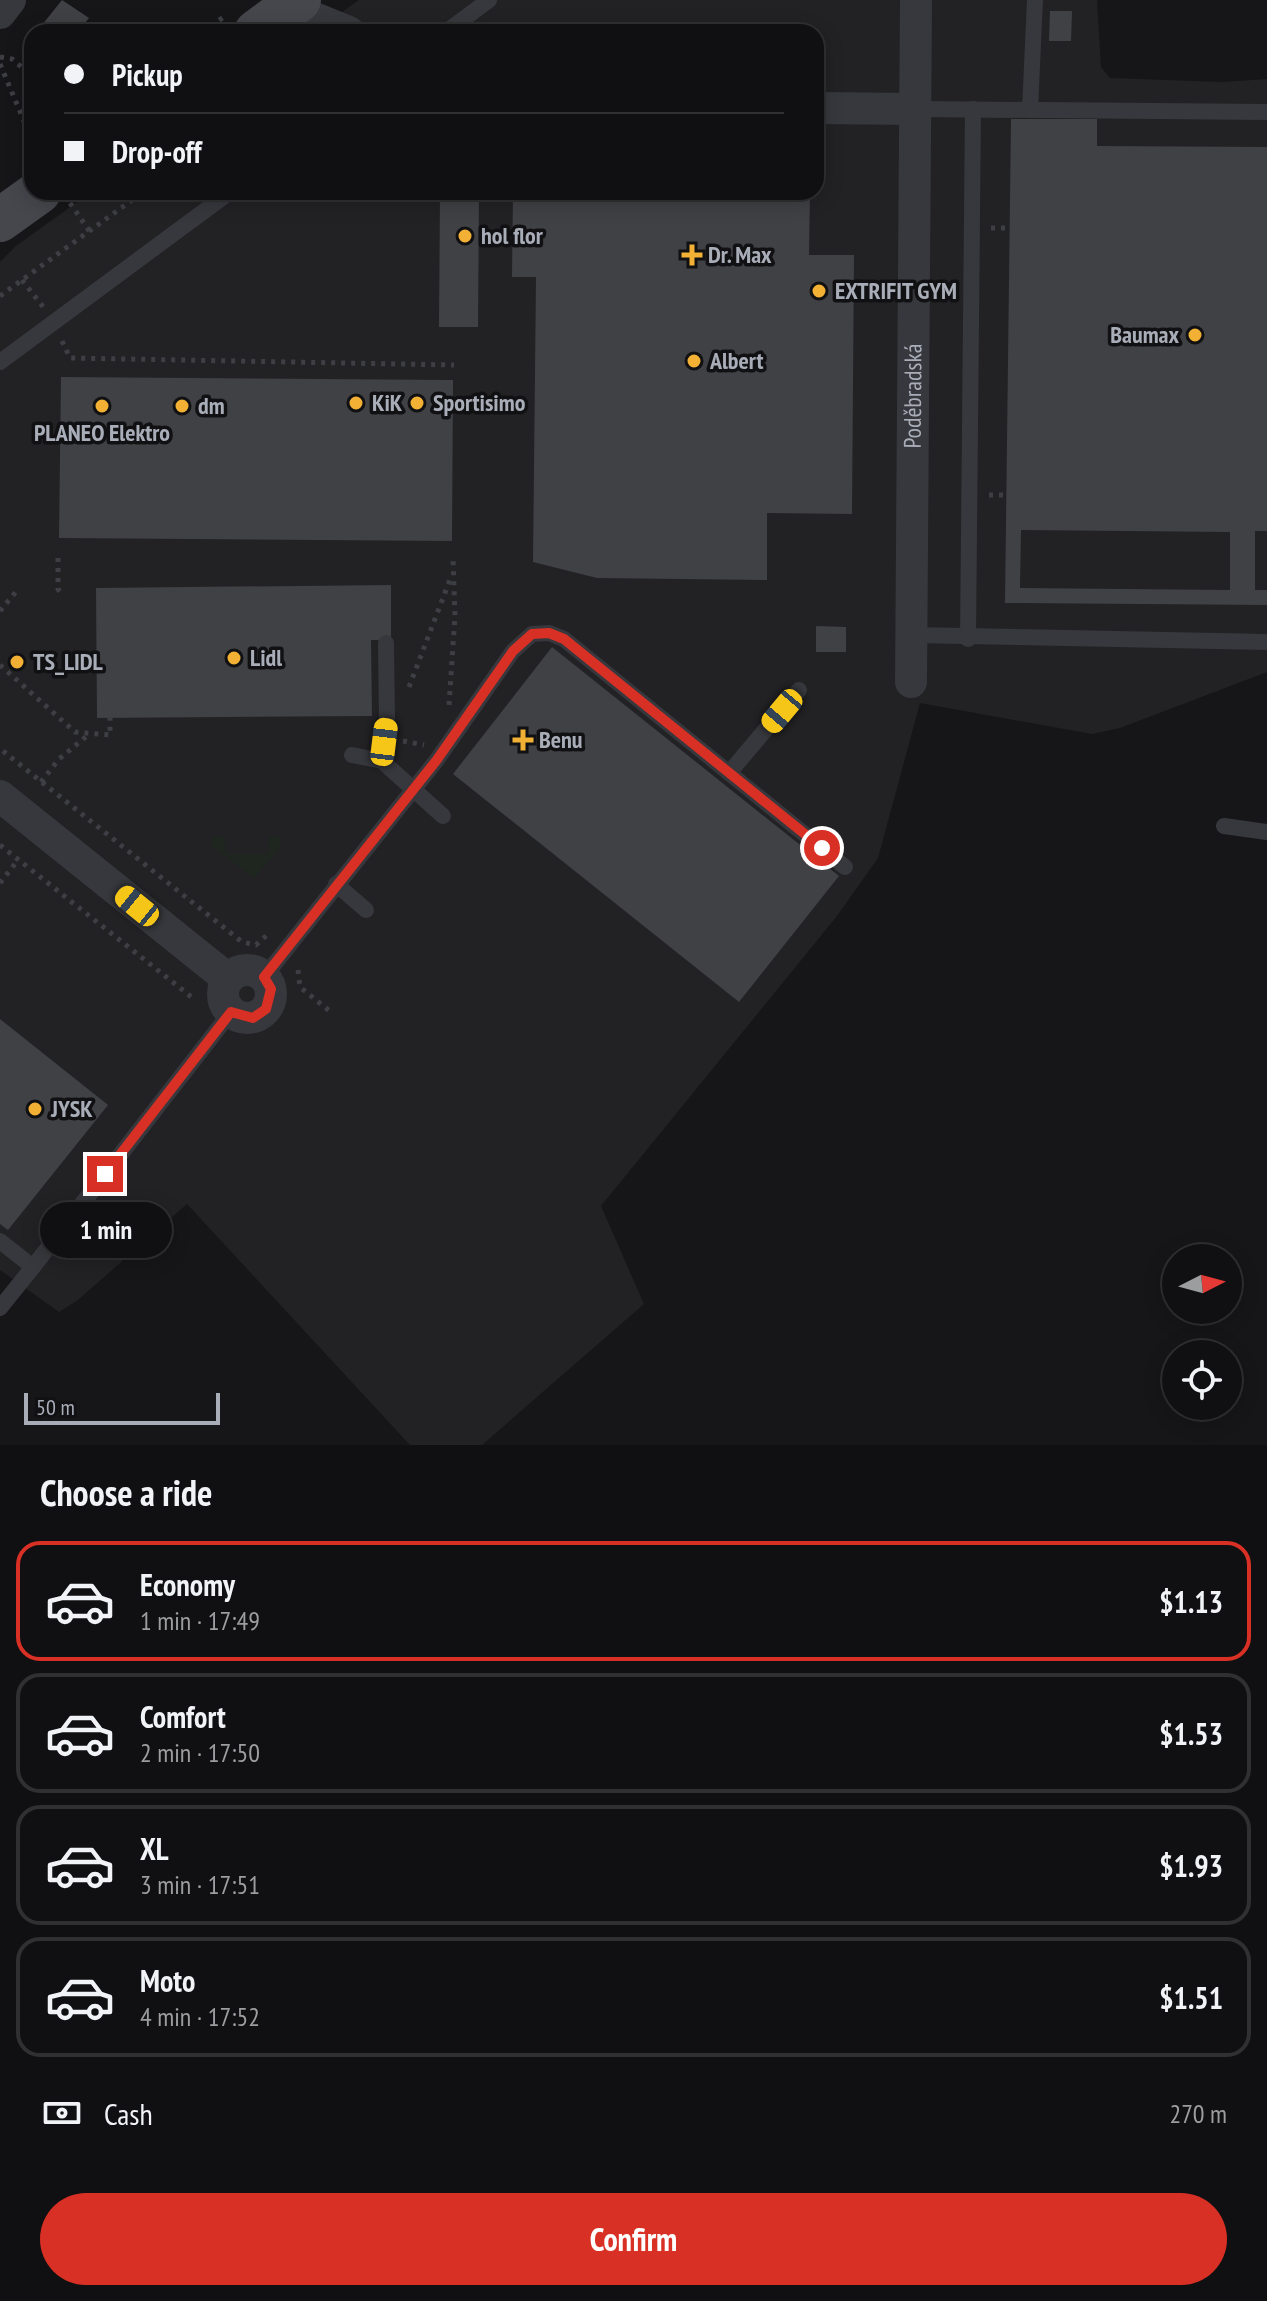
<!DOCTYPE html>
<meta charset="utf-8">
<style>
:root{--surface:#101012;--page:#1e1e20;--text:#f1f3f6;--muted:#9c9d9f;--line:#303032;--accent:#d93025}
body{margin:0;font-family:"PT Sans Narrow",sans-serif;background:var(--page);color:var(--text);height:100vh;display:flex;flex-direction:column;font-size:30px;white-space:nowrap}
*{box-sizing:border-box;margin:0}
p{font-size:26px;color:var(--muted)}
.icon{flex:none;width:44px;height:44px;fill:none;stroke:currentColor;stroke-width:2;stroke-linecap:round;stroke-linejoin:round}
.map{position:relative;height:1445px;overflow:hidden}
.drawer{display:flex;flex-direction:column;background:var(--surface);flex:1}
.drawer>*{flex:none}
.top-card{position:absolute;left:24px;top:24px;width:800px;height:176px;border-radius:24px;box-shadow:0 4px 20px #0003,0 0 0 2px var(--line);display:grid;align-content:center;height:176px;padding:0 40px;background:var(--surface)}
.needle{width:52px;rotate:84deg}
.buttons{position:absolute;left:1162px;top:1244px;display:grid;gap:16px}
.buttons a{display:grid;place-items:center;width:80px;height:80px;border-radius:50%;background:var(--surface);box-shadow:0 4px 20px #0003,0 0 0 2px var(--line);font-size:40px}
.scale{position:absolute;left:24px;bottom:20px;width:196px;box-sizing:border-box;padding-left:8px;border:4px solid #a8adb8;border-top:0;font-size:22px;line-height:28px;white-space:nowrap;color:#a8adb8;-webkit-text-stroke:6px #111113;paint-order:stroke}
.end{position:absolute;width:36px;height:36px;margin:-18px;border:10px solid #d93025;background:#fff;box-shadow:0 0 0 4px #fff}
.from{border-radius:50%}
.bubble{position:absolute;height:56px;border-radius:28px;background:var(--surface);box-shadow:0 4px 20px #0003,0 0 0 2px var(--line);font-size:26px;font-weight:700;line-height:56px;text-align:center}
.car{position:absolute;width:24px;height:48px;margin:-24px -12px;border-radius:10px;box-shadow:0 0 6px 2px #0007;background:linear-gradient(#f5c518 24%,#345 0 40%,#f5c518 0 76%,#345 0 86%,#f5c518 0)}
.top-card b{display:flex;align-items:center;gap:28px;height:76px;font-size:30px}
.top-card b+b{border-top:2px solid var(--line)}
.top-card i{width:20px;height:20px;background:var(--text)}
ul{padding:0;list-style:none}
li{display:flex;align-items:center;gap:24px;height:120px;margin:0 16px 12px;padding:0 24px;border:4px solid var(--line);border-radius:24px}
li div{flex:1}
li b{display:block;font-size:30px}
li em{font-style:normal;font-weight:700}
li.on{border-color:var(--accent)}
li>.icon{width:72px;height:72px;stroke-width:1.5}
h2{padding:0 40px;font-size:36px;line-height:96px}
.pay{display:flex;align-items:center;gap:20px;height:88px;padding:0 40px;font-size:30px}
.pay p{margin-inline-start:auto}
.button{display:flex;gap:16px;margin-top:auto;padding:16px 40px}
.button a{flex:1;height:92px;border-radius:48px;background:var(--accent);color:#fff;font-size:32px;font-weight:700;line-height:92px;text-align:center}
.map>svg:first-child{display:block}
.built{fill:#222225}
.green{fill:#1e261f}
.building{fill:#404145;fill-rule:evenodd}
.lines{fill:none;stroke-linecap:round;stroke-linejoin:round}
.path{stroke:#3d3f44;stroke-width:5;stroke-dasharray:4 6;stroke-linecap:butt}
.lane{stroke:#37383d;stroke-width:16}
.street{stroke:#37383d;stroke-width:32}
.secondary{stroke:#45474d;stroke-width:44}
.route{stroke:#d93025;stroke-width:10}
.poi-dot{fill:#f2b134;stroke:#111113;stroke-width:3}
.labels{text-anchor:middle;stroke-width:7;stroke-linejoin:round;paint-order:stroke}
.poi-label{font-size:24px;font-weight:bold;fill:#a8adb8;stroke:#111113;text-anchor:start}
.street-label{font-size:24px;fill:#a8adb8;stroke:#111113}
</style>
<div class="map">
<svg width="1267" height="1445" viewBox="0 0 1267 1445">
<rect width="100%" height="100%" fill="#161618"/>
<polygon class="built" points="359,0 1097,0 1101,67 1110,78 1223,82 1267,79 1267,672 1120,728 1092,734 920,703 878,858 837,916 601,1206 644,1304 482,1445 410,1445 187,1204 78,1300 59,1312 0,1270 0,262 16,246 91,192 816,192 816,32 314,32"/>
<polygon class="green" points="270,835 280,838 280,848 254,878 211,845 214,837 224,836 226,854 268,854"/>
<g class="building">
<polygon points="62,0 89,18 85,23 91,28 94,24 97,27 92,32 52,32 42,25"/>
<polygon points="1050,11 1072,11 1071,41 1049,41"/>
<path d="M1011 119H1097V146L1267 147V531H1255V590H1267V605L1005 603ZM1021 530 1230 532V590L1020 588Z"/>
<polygon points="440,192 479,192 478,327 439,327"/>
<polygon points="513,192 810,192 809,255 854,255 852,514 767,513 767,580 597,578 533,562 536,277 512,277"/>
<polygon points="61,377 453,380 452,541 59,538"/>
<polygon points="391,585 391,640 371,640 372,716 97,718 96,588"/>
<polygon points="816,626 846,627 846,652 816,652"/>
<polygon points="552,647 839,876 739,1002 453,774"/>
<polygon points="0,1019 108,1105 8,1230 0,1224"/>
</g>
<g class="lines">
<g class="path">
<polyline points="203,32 225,16"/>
<polyline points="0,57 12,59 32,76"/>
<polyline points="0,64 32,140"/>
<polyline points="70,203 90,232"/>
<polyline points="991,228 1010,228"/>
<polyline points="22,280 44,308"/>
<polyline points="0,296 143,192"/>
<polyline points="62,341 70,358 454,365"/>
<polyline points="989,495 1008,495"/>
<polyline points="58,558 58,589 62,595"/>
<polyline points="0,611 19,588"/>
<polyline points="0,665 75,732 110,735 110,718"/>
<polyline points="409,687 451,577"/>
<polyline points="449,705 455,616 453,559"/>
<polyline points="403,741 424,745"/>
<polyline points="3,751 242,942 256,945 267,935 270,937"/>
<polyline points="41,782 59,759 88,735"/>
<polyline points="0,845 194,999"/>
<polyline points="0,883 18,860"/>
<polyline points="298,970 300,987 332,1013"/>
</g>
<g class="lane">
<polyline points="446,32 489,0"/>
<polyline points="915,109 1267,112"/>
<polyline points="1030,110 1035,0"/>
<polyline points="0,362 230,192"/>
<polyline points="911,635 1267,642"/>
<polyline points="968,639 973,109"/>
<polyline points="352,755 382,761 443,816"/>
<polyline points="382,761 387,720 386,643"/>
<polyline points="729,773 799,690"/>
<polyline points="1224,826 1267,832"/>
<polyline points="336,884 366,910"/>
<polyline points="264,977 436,761 513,651 532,634 549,633 564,639 845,867"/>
<polyline points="0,1241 33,1267 231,1012"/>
<polyline points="0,1308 33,1267"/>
</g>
<g class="street">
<polyline points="0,13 10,0"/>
<polyline points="269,32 317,19 349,32"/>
<polyline points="816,108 915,109"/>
<path id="s1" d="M911 682 916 0"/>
<polyline points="0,796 228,979"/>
<circle cx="247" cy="994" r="24"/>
</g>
<g class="secondary">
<polyline points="256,32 299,0"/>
<polyline points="0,220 39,192"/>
</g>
</g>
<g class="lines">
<polyline class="route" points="105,1174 231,1012 253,1018 266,1009 271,989 264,977 436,761 513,651 532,634 549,633 564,639 822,848"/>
</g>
<g class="poi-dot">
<circle cx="465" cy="236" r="8"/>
<path d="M688 243h8v8h8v8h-8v8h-8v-8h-8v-8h8z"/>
<circle cx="819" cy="291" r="8"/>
<circle cx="1195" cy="335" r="8"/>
<circle cx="694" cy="361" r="8"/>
<circle cx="356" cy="403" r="8"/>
<circle cx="417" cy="403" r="8"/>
<circle cx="102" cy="406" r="8"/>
<circle cx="182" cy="406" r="8"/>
<circle cx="234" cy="658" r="8"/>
<circle cx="17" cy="662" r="8"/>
<path d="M519 728h8v8h8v8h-8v8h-8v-8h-8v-8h8z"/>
<circle cx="35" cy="1109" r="8"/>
</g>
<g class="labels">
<g class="poi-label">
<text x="481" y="244">hol flor</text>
<text x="708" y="263">Dr. Max</text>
<text x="835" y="299">EXTRIFIT GYM</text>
<text x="1179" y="343" text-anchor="end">Baumax</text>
<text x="710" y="369">Albert</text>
<text x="372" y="411">KiK</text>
<text x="433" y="411">Sportisimo</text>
<text x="198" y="414">dm</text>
<text x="102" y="441" text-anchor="middle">PLANEO Elektro</text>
<text x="250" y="666">Lidl</text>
<text x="33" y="670">TS_LIDL</text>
<text x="539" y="748">Benu</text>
<text x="51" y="1117">JYSK</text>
</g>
<g class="street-label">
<text dy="8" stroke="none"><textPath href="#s1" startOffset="286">Poděbradská</textPath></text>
</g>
</g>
</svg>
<div class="buttons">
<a><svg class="needle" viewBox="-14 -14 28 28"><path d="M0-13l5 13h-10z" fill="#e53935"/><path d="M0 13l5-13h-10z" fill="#9c9d9f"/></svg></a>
<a><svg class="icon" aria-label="locate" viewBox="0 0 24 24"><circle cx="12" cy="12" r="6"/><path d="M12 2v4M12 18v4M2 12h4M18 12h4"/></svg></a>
</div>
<div class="scale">50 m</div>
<i class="end from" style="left:822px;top:848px"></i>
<i class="end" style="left:105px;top:1174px"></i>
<div class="bubble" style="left:40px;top:1202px;width:132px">1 min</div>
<i class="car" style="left:782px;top:711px;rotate:220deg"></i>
<i class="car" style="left:384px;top:742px;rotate:7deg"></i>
<i class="car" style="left:137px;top:906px;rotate:309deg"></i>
<div class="top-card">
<b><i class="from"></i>Pickup</b>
<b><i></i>Drop-off</b>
</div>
</div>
<section class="drawer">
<h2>Choose a ride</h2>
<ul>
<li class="on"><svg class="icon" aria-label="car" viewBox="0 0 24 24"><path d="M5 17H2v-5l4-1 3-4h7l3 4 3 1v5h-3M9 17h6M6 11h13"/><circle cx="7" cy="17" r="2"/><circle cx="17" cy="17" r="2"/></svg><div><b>Economy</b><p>1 min · 17:49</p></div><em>$1.13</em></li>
<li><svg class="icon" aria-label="car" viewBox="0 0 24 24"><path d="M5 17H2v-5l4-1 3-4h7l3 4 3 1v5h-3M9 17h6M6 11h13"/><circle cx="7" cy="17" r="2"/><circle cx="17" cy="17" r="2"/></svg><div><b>Comfort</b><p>2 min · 17:50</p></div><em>$1.53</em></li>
<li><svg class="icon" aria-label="car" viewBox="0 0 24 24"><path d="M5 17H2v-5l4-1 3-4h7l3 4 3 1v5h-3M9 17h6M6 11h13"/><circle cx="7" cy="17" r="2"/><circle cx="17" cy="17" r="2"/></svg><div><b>XL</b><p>3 min · 17:51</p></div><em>$1.93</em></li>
<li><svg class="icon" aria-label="car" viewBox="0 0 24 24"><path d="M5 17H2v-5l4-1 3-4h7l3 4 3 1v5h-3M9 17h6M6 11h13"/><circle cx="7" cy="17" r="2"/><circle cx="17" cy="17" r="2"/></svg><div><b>Moto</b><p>4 min · 17:52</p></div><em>$1.51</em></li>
</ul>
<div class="pay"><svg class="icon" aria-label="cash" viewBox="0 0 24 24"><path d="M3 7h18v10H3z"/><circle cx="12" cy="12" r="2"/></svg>Cash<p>270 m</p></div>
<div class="button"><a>Confirm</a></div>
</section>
